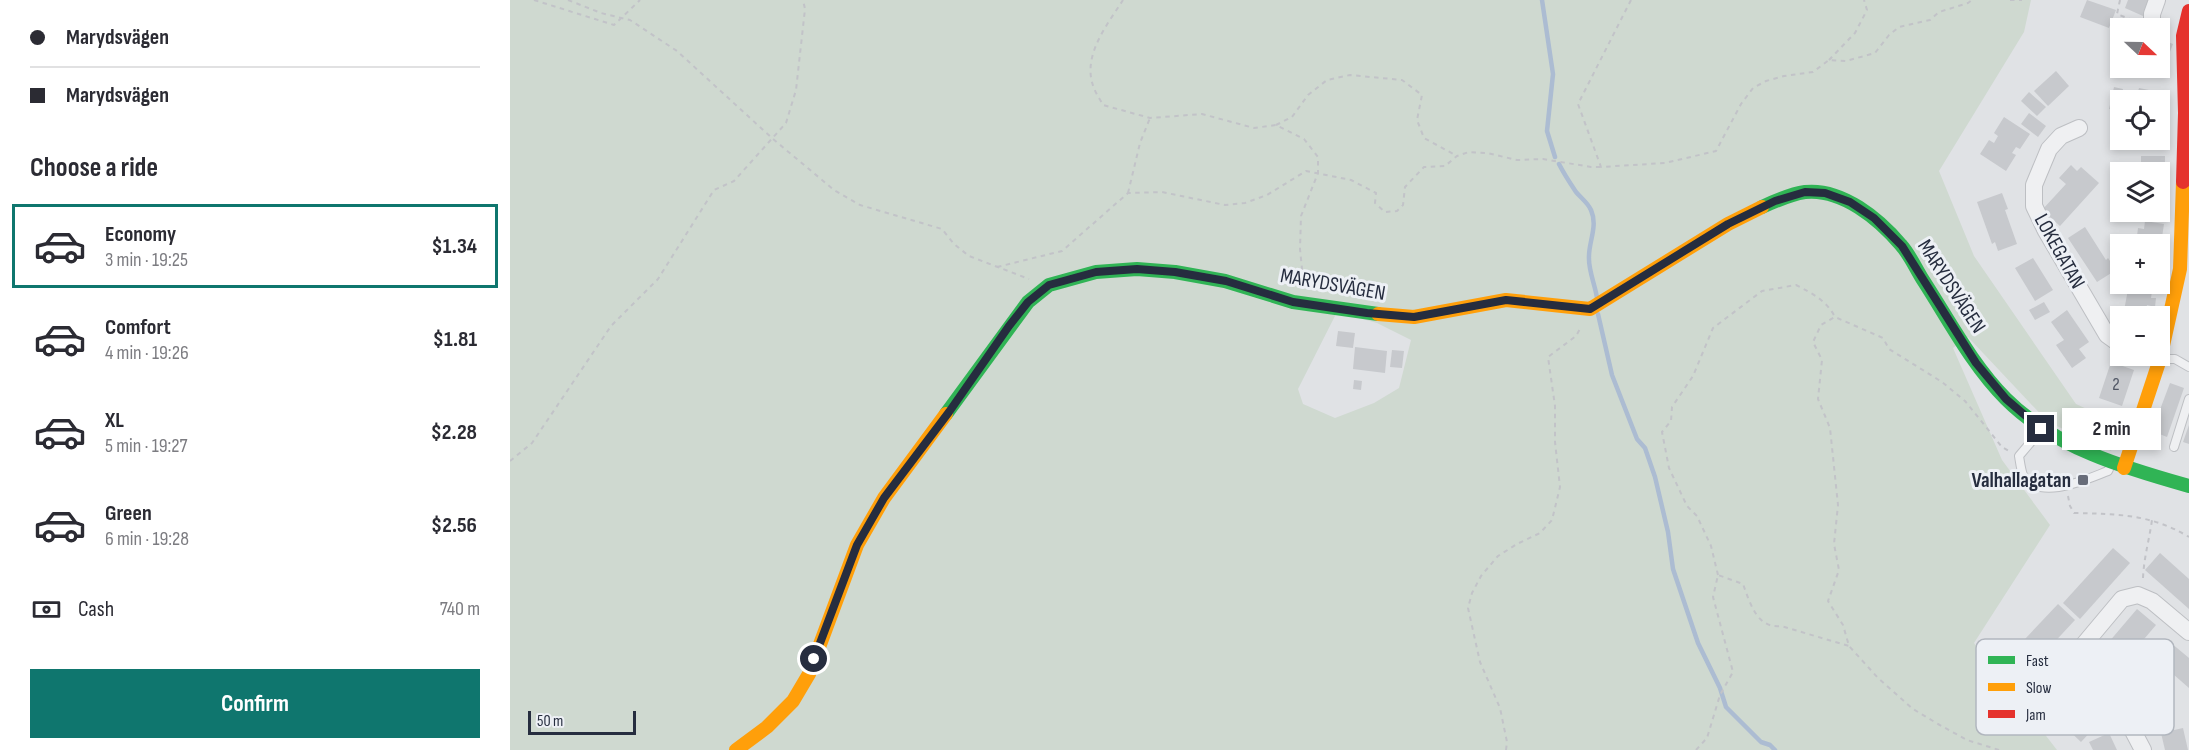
<!DOCTYPE html>
<meta charset="utf-8">
<style>
:root{--surface:#fff;--page:#f2f2f3;--text:#2b2b33;--muted:#7c7c81;--line:#e1e1e2;--accent:#0f766e}
body{margin:0;font-family:"Sofia Sans Condensed",sans-serif;background:var(--page);color:var(--text);height:100vh;display:flex;flex-direction:column;font-size:22px;white-space:nowrap}
*{box-sizing:border-box;margin:0}
p{font-size:20px;color:var(--muted)}
.icon{flex:none;width:33px;height:33px;fill:none;stroke:currentColor;stroke-width:2;stroke-linecap:round;stroke-linejoin:round}
.map{position:relative;flex:1;overflow:hidden}
.side{display:flex;flex-direction:column;background:var(--surface);width:510px}
.side>*{flex:none}
.banner{display:grid;align-content:center;height:132px;padding:0 30px;background:var(--surface)}
.needle{width:39px;rotate:112deg}
.fabs{position:absolute;left:1600px;top:18px;display:grid;gap:12px}
.fabs a{display:grid;place-items:center;width:60px;height:60px;border-radius:0px;background:var(--surface);box-shadow:0 3px 9px #0003;font-size:30px}
.scale{position:absolute;left:18px;bottom:15px;width:108px;box-sizing:border-box;padding-left:6px;border:3px solid #262d3f;border-top:0;font-size:16px;line-height:21px;white-space:nowrap;color:#262d3f;-webkit-text-stroke:4px #edf0f5;paint-order:stroke}
.end{position:absolute;width:27px;height:27px;margin:-14px;border:8px solid #262d3f;background:#fff;box-shadow:0 0 0 3px #fff}
.from{border-radius:50%}
.bubble{position:absolute;height:42px;border-radius:0px;background:var(--surface);box-shadow:0 3px 9px #0003;font-size:20px;font-weight:700;line-height:42px;text-align:center}
.banner b{display:flex;align-items:center;gap:21px;height:57px;font-size:22px}
.banner b+b{border-top:2px solid var(--line)}
.banner i{width:15px;height:15px;background:var(--text)}
ul{padding:0;list-style:none}
li{display:flex;align-items:center;gap:18px;height:84px;margin:0 12px 9px;padding:0 18px;border:3px solid transparent;border-radius:0px}
li div{flex:1}
li b{display:block;font-size:22px}
li em{font-style:normal;font-weight:700}
li.on{border-color:var(--accent)}
li>.icon{width:54px;height:54px;stroke-width:1.5}
h2{padding:0 30px;font-size:27px;line-height:72px}
.pay{display:flex;align-items:center;gap:15px;height:66px;padding:0 30px;font-size:22px}
.pay p{margin-inline-start:auto}
.action{display:flex;gap:12px;margin-top:auto;padding:12px 30px}
.action a{flex:1;height:69px;border-radius:0px;background:var(--accent);color:#fff;font-size:24px;font-weight:700;line-height:69px;text-align:center}
main{display:flex;flex:1;min-height:0}
.map>svg:first-child{display:block}
.green{fill:#cfd9d0;fill-rule:evenodd}
.lines{fill:none;stroke-linecap:round;stroke-linejoin:round}
.stream{stroke:#acbcd2;stroke-width:4.5}
.building{fill:#c7c9cd}
.lane-casing{stroke:#bdbfc3;stroke-width:10}
.street-casing{stroke:#bdbfc3;stroke-width:18}
.path{stroke:#c2c3c8;stroke-width:2;stroke-dasharray:4.5 4.5;stroke-linecap:butt}
.lane{stroke:#eff0f2;stroke-width:8}
.street{stroke:#eff0f2;stroke-width:16}
.fast{stroke:#30b455;stroke-width:14}
.slow{stroke:#ff9f0a;stroke-width:14}
.jam{stroke:#e5322d;stroke-width:14}
.route{stroke:#262d3f;stroke-width:8}
.poi-dot{fill:#676c79;stroke:#edf0f5;stroke-width:2}
.labels{text-anchor:middle;stroke-width:6;stroke-linejoin:round;paint-order:stroke}
.number-label{font-size:18px;fill:#505664}
.street-label{font-size:21px;fill:#262d3f;stroke:#edf0f5}
.poi-label{font-size:21px;font-weight:bold;fill:#262d3f;stroke:#edf0f5;text-anchor:end}
.key{fill:#edf0f5;stroke:#b1b6be;stroke-width:1.5}
.key-label{font-size:16px;fill:#262d3f}
</style>
<main>
<section class="side">
<div class="banner">
<b><i class="from"></i>Marydsvägen</b>
<b><i></i>Marydsvägen</b>
</div>
<h2>Choose a ride</h2>
<ul>
<li class="on"><svg class="icon" aria-label="car" viewBox="0 0 24 24"><path d="M5 17H2v-5l4-1 3-4h7l3 4 3 1v5h-3M9 17h6M6 11h13"/><circle cx="7" cy="17" r="2"/><circle cx="17" cy="17" r="2"/></svg><div><b>Economy</b><p>3 min · 19:25</p></div><em>$1.34</em></li>
<li><svg class="icon" aria-label="car" viewBox="0 0 24 24"><path d="M5 17H2v-5l4-1 3-4h7l3 4 3 1v5h-3M9 17h6M6 11h13"/><circle cx="7" cy="17" r="2"/><circle cx="17" cy="17" r="2"/></svg><div><b>Comfort</b><p>4 min · 19:26</p></div><em>$1.81</em></li>
<li><svg class="icon" aria-label="car" viewBox="0 0 24 24"><path d="M5 17H2v-5l4-1 3-4h7l3 4 3 1v5h-3M9 17h6M6 11h13"/><circle cx="7" cy="17" r="2"/><circle cx="17" cy="17" r="2"/></svg><div><b>XL</b><p>5 min · 19:27</p></div><em>$2.28</em></li>
<li><svg class="icon" aria-label="car" viewBox="0 0 24 24"><path d="M5 17H2v-5l4-1 3-4h7l3 4 3 1v5h-3M9 17h6M6 11h13"/><circle cx="7" cy="17" r="2"/><circle cx="17" cy="17" r="2"/></svg><div><b>Green</b><p>6 min · 19:28</p></div><em>$2.56</em></li>
</ul>
<div class="pay"><svg class="icon" aria-label="cash" viewBox="0 0 24 24"><path d="M3 7h18v10H3z"/><circle cx="12" cy="12" r="2"/></svg>Cash<p>740 m</p></div>
<div class="action"><a>Confirm</a></div>
</section>
<div class="map">
<svg width="1679" height="750" viewBox="0 0 1679 750">
<rect width="100%" height="100%" fill="#e0e2e5"/>
<path class="green" d="M0 0H1521L1514 32 1429 171 1464 256 1566 404 1611 425 1601 451 1538 422 1458 337 1443 348 1492 460 1540 525 1464 643 1547 750H0ZM827 312 867 323 901 340 889 388 864 403 825 418 793 404 788 389Z"/>
<g class="lines">
<g class="stream">
<polyline points="1032,0 1043,74 1037,131 1045,157"/>
<path d="M1049 164C1054 174 1060 183 1066 192 1071 198 1078 203 1081 210 1088 226 1079 241 1079 256 1078 270 1085 284 1087 298"/>
<polyline points="1088,314 1102,375 1127,439 1135,448 1145,477 1158,532 1163,569 1188,643 1210,688 1216,707 1251,742 1260,745 1265,750"/>
</g>
</g>
<g class="building">
<polygon points="1577,0 1606,10 1599,28 1570,17"/>
<polygon points="1618,0 1640,0 1633,16 1615,8"/>
<polygon points="1608,22 1624,28 1611,28 1611,39 1603,35"/>
<polygon points="1650,39 1663,44 1658,57 1650,54"/>
<polygon points="1546,71 1559,86 1538,106 1524,91"/>
<polygon points="1604,87 1613,89 1612,95 1626,99 1629,88 1644,91 1642,100 1611,100 1611,118 1608,118 1610,111 1599,109"/>
<polygon points="1519,92 1536,107 1527,116 1511,101"/>
<polygon points="1519,113 1536,126 1528,137 1511,124"/>
<polygon points="1494,117 1520,134 1510,149 1506,147 1502,153 1506,155 1496,171 1470,154 1479,140 1484,143 1488,136 1484,133"/>
<polygon points="1631,156 1655,156 1655,183 1650,183 1650,172 1631,172"/>
<polygon points="1561,165 1567,171 1571,167 1589,183 1550,226 1532,210 1556,184 1549,178"/>
<polygon points="1492,193 1498,209 1495,210 1507,244 1488,251 1485,242 1482,244 1467,202"/>
<polygon points="1635,221 1654,224 1651,244 1626,244 1628,228 1634,229"/>
<polygon points="1575,227 1596,260 1598,258 1606,270 1587,282 1558,238"/>
<polygon points="1523,258 1543,290 1525,301 1505,268"/>
<polygon points="1619,284 1643,285 1641,298 1646,298 1645,307 1637,305 1635,316 1613,316"/>
<polygon points="1534,302 1540,312 1525,320 1519,310"/>
<polygon points="1557,310 1579,342 1569,349 1576,358 1562,368 1546,345 1554,340 1541,322"/>
<polygon points="828,331 845,333 843,348 826,346"/>
<polygon points="845,347 877,351 875,373 843,369"/>
<polygon points="882,350 894,351 892,368 880,367"/>
<polygon points="1601,362 1624,370 1612,406 1589,398"/>
<polygon points="844,380 852,381 851,390 843,389"/>
<polygon points="1660,383 1674,388 1657,437 1642,431"/>
<polygon points="1679,425 1679,444 1673,442"/>
<polygon points="1603,548 1620,563 1570,619 1553,603"/>
<polygon points="1650,553 1679,579 1679,609 1635,570"/>
<polygon points="1548,604 1565,620 1514,675 1497,658"/>
<polygon points="1627,609 1646,625 1600,679 1581,663"/>
<polygon points="1661,643 1679,658 1679,688 1647,660"/>
<polygon points="1533,678 1585,727 1571,742 1519,693"/>
<polygon points="1673,728 1678,750 1655,750 1651,733"/>
<polygon points="1599,733 1607,750 1583,750 1579,742"/>
</g>
<g class="lines">
<defs>
<g id="lane">
<polyline points="1650,359 1665,359 1679,367"/>
<path d="M1531 430 1509 456C1510 462 1511 470 1513 475 1529 502 1577 479 1598 471L1601 465"/>
<polyline points="1664,447 1679,399"/>
</g>
<g id="street">
<polyline points="1647,0 1642,14 1642,23 1648,28"/>
<polyline points="1569,128 1551,136 1539,149 1524,185 1524,206 1536,231 1597,335 1611,345"/>
<polyline points="1633,750 1623,731 1565,672 1565,655 1612,599 1628,595 1642,601 1679,632"/>
</g>
</defs>
<use href="#lane" class="lane-casing"/>
<use href="#street" class="street-casing"/>
<g class="path">
<polyline points="24,0 104,25 130,0"/>
<polyline points="58,0 91,13 120,20 167,51 263,139 324,190 350,205 432,229 444,244 459,256 519,279"/>
<path d="M613 0C597 25 571 57 584 88 586 94 590 99 593 105L640 118 692 114 744 128 766 125 794 139 808 157V173L791 216 790 249 793 279 790 285"/>
<polyline points="1121,0 1068,104 1091,167 1155,163 1206,151 1231,104 1243,88 1256,81 1274,76 1303,72 1319,60 1336,61 1365,53 1379,35 1389,27 1420,20 1429,12 1458,3 1462,0"/>
<polyline points="1500,0 1512,0"/>
<polyline points="1610,0 1607,14 1627,22"/>
<polyline points="1319,60 1345,33 1357,10 1354,0"/>
<polyline points="766,125 782,117 798,95 817,80 840,75 892,80 912,95 907,120 914,138 947,156"/>
<polyline points="618,193 630,143 640,118"/>
<polyline points="487,267 552,251 618,193 652,192 715,205 735,203 757,195 796,171 841,180 866,193 865,203 875,212 887,211 893,205 895,187 914,167 935,166 947,156 959,152 977,153 1007,160 1033,159 1081,167 1091,167"/>
<polyline points="0,461 22,443 101,326 148,279 204,190 224,181 276,123 286,90 295,9 293,0"/>
<path d="M1558 496 1560 506 1564 513C1607 514 1641 514 1679 537"/>
<path d="M1208 575 1201 546 1187 516 1177 506 1159 468 1152 432 1161 421 1162 407 1183 376 1203 328 1252 291 1286 285C1303 294 1316 300 1325 317"/>
<path d="M1633 578C1634 557 1639 541 1642 520"/>
<polyline points="996,750 997,742 990,708 970,662 958,608 962,593 971,576 988,556 1007,544 1030,533 1042,520 1050,487 1045,442 1045,406 1038,357 1066,336 1071,327"/>
<path d="M1186 750 1197 738 1210 695 1223 672 1203 597 1208 575 1233 584C1240 603 1247 629 1271 626L1339 646"/>
<polyline points="1489,750 1457,740 1428,724 1403,709 1368,678 1339,646 1333,625 1318,601 1329,570 1324,544 1328,505 1320,428 1308,399 1312,360 1303,342 1311,325 1325,317 1373,338 1379,349 1432,382 1455,401 1492,447 1499,451"/>
</g>
<use href="#lane" class="lane"/>
<use href="#street" class="street"/>
<g class="fast">
<path d="M1252 207C1265 201 1281 194 1295 192 1332 188 1369 219 1391 245 1400 255 1406 269 1413 280 1439 320 1462 365 1496 399 1545 448 1615 468 1679 486"/>
<polyline points="436,414 518,302 539,285 586,272 627,269 665,272 715,281 783,302 868,314"/>
</g>
<g class="slow">
<polyline points="868,314 904,317 996,300 1080,309 1218,224 1252,207"/>
<polyline points="1614,468 1650,359 1670,269 1673,182"/>
<polyline points="226,750 257,727 283,701 299,674 347,545 374,498 436,414"/>
</g>
<polyline class="jam" points="1673,182 1675,113 1673,36 1679,11"/>
</g>
<g class="lines">
<polyline class="route" points="304,659 347,545 374,498 439,412 499,326 518,302 539,285 586,272 627,269 665,272 716,281 783,302 857,313 904,317 996,300 1080,309 1218,224 1265,201 1295,192 1315,193 1340,202 1364,218 1392,246 1466,363 1496,399 1531,429"/>
</g>
<rect class="poi-dot" x="1567" y="474" width="12" height="12" rx="3"/>
<g class="labels">
<g class="number-label">
<text x="1606" y="390">2</text>
</g>
<g class="street-label">
<text transform="translate(1550 251) rotate(61)" y="7">LOKEGATAN</text>
<text transform="translate(823 284) rotate(10)" y="7">MARYDSVÄGEN</text>
<text transform="translate(1442 286) rotate(57)" y="7">MARYDSVÄGEN</text>
</g>
<g class="poi-label">
<text x="1561" y="487">Valhallagatan</text>
</g>
</g>
<rect x="1466" y="639" width="198" height="96" rx="9" class="key"/>
<rect x="1478" y="656" width="27" height="8" fill="#30b455"/>
<rect x="1478" y="683" width="27" height="8" fill="#ff9f0a"/>
<rect x="1478" y="710" width="27" height="8" fill="#e5322d"/>
<g class="key-label">
<text x="1516" y="666">Fast</text>
<text x="1516" y="693">Slow</text>
<text x="1516" y="720">Jam</text>
</g>
</svg>
<div class="fabs">
<a><svg class="needle" viewBox="-14 -14 28 28"><path d="M0-13l5 13h-10z" fill="#e53935"/><path d="M0 13l5-13h-10z" fill="#7c7c81"/></svg></a>
<a><svg class="icon" aria-label="locate" viewBox="0 0 24 24"><circle cx="12" cy="12" r="6"/><path d="M12 2v4M12 18v4M2 12h4M18 12h4"/></svg></a>
<a><svg class="icon" aria-label="layers" viewBox="0 0 24 24"><path d="M12 4l9 5-9 5-9-5zM3 14l9 5 9-5"/></svg></a>
<a>+</a>
<a>−</a>
</div>
<div class="scale">50 m</div>
<i class="end from" style="left:304px;top:659px"></i>
<i class="end" style="left:1531px;top:429px"></i>
<div class="bubble" style="left:1552px;top:408px;width:99px">2 min</div>
</div>
</main>
